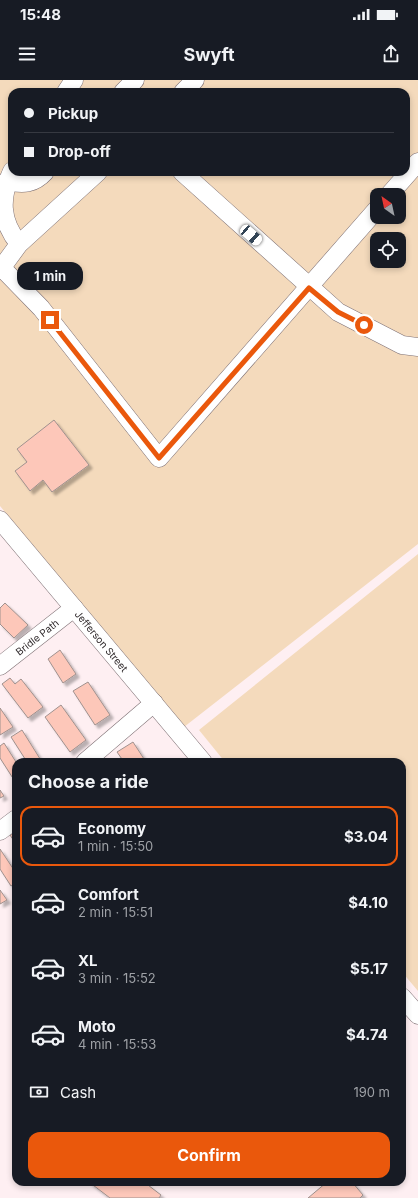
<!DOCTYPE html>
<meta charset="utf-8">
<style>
:root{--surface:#171b24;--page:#242831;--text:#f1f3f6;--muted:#9ea1a6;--line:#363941;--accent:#ea580c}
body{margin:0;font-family:Inter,sans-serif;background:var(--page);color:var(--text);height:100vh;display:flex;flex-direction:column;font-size:15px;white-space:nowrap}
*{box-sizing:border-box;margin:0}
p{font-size:13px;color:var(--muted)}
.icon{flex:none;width:22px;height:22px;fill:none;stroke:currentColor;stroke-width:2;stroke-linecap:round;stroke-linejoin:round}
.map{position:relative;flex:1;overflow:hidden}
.drawer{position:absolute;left:12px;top:678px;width:394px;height:428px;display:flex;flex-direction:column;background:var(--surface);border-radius:12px;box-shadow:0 2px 6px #0003}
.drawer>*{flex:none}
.banner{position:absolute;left:8px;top:8px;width:402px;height:88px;border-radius:12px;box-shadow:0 2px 6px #0003;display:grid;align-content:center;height:88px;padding:0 16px;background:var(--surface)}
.needle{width:26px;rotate:327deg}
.tools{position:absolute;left:370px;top:108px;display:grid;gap:8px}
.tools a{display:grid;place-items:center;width:36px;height:36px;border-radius:8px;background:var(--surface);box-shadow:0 2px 6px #0003;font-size:20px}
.end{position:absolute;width:18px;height:18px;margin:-9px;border:5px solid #ea580c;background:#fff;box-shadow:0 0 0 2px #fff}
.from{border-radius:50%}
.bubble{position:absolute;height:28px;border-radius:12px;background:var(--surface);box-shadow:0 2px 6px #0003;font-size:13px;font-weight:700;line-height:28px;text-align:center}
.car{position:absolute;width:12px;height:24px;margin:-12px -6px;border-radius:5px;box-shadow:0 0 3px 1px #0007;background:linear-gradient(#fff 24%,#345 0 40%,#fff 0 76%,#345 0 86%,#fff 0)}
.banner b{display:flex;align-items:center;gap:14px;height:38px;font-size:15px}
.banner b+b{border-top:1px solid var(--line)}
.banner i{width:10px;height:10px;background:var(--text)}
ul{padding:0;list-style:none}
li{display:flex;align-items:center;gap:12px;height:60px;margin:0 8px 6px;padding:0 8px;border:2px solid transparent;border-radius:12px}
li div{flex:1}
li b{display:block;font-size:15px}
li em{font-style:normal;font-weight:700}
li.on{border-color:var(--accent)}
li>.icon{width:36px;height:36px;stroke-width:1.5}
h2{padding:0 16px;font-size:18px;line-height:48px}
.pay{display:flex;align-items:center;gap:10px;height:44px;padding:0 16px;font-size:15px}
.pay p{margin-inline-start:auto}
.cta{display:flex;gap:8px;margin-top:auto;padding:8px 16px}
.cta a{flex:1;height:46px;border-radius:12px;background:var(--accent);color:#fff;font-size:16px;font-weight:700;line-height:46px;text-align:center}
.status{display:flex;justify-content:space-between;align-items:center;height:28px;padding:0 20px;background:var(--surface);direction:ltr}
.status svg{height:11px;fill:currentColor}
header{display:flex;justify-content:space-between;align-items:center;height:52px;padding:0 16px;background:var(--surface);font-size:18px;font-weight:700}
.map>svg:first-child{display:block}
.green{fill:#f4dabc;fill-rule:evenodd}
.building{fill:#fdc7b9;stroke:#9f918e;filter:url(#shadow)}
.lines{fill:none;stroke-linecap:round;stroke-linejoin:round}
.minor-casing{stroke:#7e7074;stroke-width:19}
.minor{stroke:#fff;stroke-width:18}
.route{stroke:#ea580c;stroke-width:5}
.labels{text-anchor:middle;stroke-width:3;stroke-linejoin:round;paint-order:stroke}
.street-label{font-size:10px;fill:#302a2c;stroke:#feeff2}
</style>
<div class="status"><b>15:48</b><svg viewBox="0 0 49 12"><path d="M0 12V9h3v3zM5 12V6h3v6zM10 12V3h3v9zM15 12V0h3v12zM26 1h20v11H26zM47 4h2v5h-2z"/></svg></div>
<header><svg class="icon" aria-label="menu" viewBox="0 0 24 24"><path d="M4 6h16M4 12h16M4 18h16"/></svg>Swyft<svg class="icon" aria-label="share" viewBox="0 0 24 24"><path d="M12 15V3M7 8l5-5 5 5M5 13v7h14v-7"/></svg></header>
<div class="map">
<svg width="418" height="1118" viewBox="0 0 418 1118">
<defs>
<filter id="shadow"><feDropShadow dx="3.5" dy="3.5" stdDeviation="1" flood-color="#0004"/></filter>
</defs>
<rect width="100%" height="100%" fill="#feeff2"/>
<g class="green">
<path d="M0 0H418V464L184 647 0 426ZM12 12H406V92H12ZM377 115H399V137H377ZM377 159H399V181H377Z"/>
<polygon points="418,474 418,911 402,892 402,682 225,682 199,650"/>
</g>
<g class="building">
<polygon points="54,340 89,385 52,412 43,400 30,411 15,391 27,382 17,369"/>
<polygon points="5,523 28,545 14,558 0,544 0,528"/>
<polygon points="60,570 76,594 63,603 48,579"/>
<polygon points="10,598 15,604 21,599 43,627 28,638 2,604"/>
<polygon points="88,602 110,635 95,645 73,611"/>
<polygon points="61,625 86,660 70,672 45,637"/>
<polygon points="0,628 13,647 0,655"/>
<polygon points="22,650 42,682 27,682 11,657"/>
<polygon points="133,662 146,682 124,682 117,672"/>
<polygon points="4,663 16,682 16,703 0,678 0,666"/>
<polygon points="0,710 4,716 0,718"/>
<polygon points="16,751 16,764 10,755"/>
<polygon points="0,769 16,793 16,803 11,806 0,789"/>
<polygon points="0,810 7,820 0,824"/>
<polygon points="89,1102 144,1102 161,1115 159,1118 110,1118"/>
<polygon points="327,1102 352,1102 363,1115 360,1118 308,1118"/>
</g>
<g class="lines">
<defs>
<g id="minor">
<polyline points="66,12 74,0"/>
<polyline points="123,12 135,0"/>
<polyline points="183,12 195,0"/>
<path d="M12 91C0 118 0 140 19 164"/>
<polyline points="182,92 338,232 402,265 418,267"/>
<path d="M7 101C23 105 34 104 45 92"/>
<polyline points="389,115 418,82"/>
<polyline points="2,188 41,228 159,378 377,129"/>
<polyline points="0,190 19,164 98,92"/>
<path id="s1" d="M0 440 203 682"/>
<path id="s2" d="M0 586 74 528"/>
<polyline points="85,682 154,623"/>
<polyline points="0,751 16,739"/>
<polyline points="402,917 418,935"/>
</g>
</defs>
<use href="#minor" class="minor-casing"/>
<use href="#minor" class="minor"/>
</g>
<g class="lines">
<polyline class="route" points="50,240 159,378 309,208 338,232 364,245"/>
</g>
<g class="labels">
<g class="street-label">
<text dy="4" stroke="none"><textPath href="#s2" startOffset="47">Bridle Path</textPath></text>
<text dy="4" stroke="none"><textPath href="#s1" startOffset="158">Jefferson Street</textPath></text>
</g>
</g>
</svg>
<div class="tools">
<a><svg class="needle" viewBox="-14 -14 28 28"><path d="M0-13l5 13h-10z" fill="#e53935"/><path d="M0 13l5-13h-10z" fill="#9ea1a6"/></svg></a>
<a><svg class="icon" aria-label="locate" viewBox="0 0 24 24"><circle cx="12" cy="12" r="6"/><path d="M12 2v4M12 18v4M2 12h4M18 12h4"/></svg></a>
</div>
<i class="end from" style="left:364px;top:245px"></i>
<i class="end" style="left:50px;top:240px"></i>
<div class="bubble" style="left:17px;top:182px;width:66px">1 min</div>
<i class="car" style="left:251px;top:155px;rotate:131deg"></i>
<div class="banner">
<b><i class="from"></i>Pickup</b>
<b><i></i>Drop-off</b>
</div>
<section class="drawer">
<h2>Choose a ride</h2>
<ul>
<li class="on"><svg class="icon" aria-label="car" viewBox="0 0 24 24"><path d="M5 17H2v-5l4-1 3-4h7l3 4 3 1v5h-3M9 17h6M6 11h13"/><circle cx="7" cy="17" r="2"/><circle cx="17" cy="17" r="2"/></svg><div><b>Economy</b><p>1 min · 15:50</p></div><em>$3.04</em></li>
<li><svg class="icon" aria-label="car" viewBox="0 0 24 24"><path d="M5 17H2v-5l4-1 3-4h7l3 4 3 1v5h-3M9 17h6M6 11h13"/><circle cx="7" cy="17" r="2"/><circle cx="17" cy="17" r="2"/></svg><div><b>Comfort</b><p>2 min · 15:51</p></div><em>$4.10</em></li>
<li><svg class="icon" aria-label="car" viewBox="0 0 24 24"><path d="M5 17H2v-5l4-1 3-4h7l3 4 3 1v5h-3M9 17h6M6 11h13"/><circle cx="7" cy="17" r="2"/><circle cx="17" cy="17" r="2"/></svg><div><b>XL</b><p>3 min · 15:52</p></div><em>$5.17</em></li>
<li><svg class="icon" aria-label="car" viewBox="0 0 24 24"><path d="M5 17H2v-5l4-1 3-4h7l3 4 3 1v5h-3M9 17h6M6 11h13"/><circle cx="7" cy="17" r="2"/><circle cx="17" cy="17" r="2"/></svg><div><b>Moto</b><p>4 min · 15:53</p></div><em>$4.74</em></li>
</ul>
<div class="pay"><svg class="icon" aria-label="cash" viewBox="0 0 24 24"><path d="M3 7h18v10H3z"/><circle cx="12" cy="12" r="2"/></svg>Cash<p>190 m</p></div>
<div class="cta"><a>Confirm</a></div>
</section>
</div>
